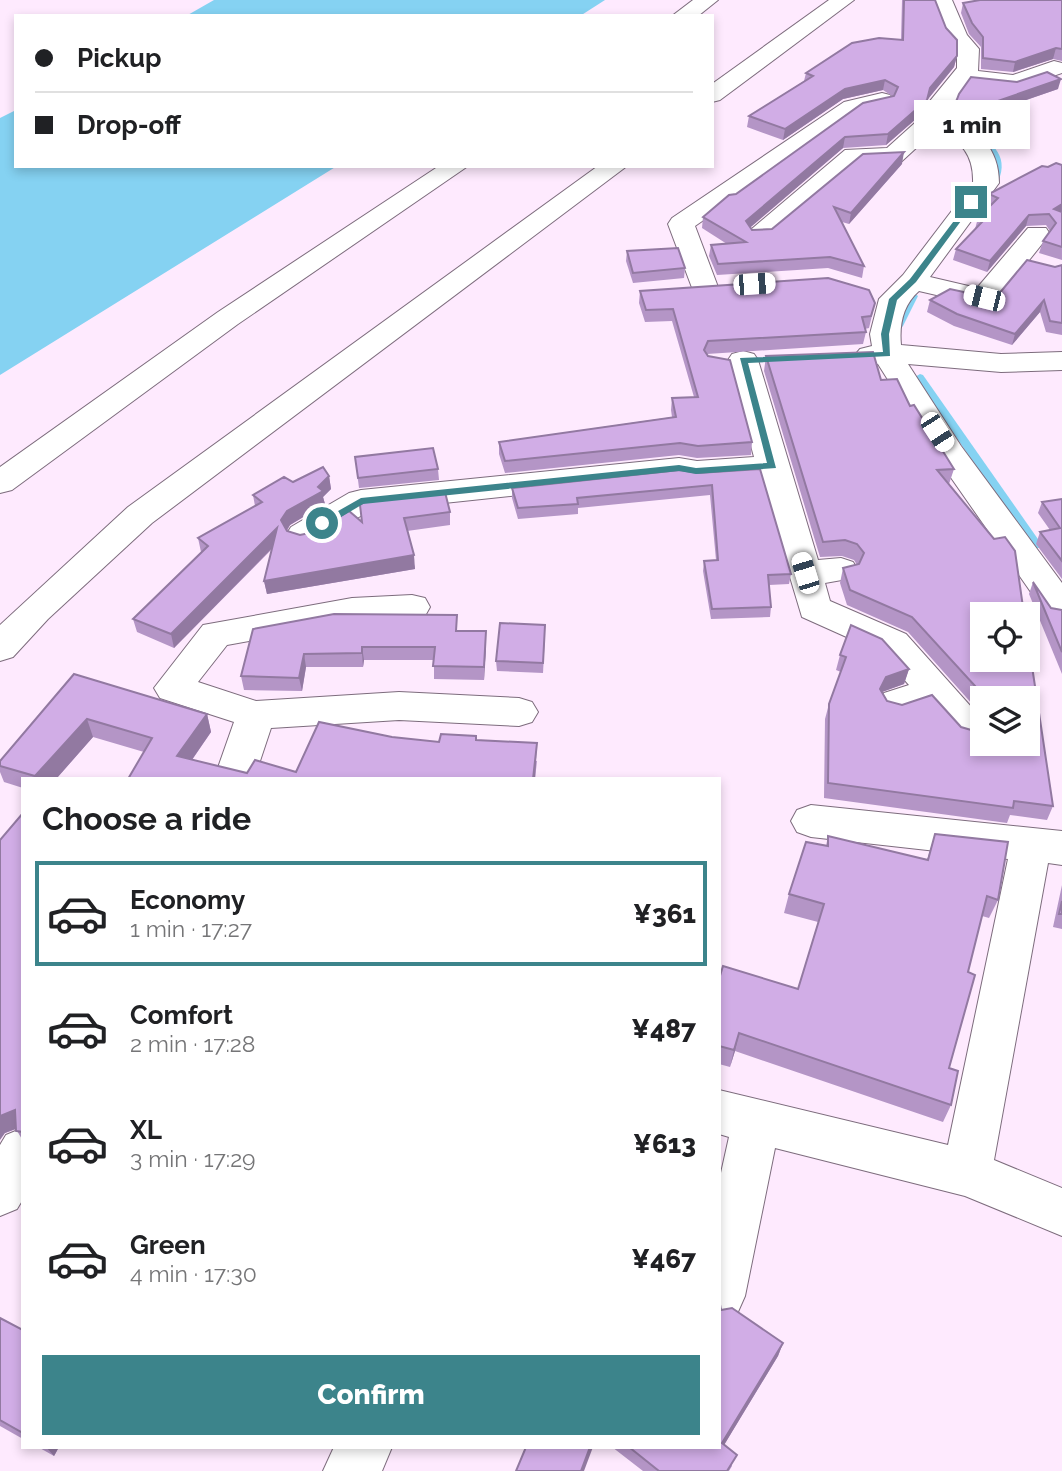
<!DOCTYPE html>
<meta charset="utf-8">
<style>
:root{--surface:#fff;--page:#f6f6f6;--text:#202124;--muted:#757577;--line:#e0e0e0;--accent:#3c848b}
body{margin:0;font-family:Raleway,sans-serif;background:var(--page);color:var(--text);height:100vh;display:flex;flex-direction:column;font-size:26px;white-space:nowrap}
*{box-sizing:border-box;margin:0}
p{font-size:23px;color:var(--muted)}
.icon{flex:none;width:38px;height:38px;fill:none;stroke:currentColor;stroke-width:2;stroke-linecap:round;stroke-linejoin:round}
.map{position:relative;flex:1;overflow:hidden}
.details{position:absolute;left:21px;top:777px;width:700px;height:672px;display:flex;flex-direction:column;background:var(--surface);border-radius:0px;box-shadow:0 4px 10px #0003}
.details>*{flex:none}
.banner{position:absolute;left:14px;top:14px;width:700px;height:154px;border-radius:0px;box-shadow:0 4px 10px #0003;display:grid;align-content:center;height:154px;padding:0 21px;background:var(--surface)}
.buttons{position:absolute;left:970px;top:602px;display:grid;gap:14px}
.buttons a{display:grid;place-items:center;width:70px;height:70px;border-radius:0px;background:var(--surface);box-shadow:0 4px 10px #0003;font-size:35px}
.end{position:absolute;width:32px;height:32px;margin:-16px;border:9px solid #3c848b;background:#fff;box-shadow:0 0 0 4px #fff}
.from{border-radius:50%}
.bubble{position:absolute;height:49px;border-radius:0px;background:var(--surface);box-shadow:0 4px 10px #0003;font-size:23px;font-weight:800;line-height:49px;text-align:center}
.car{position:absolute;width:21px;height:42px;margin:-21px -10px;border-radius:9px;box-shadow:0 0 5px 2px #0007;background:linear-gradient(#fff 24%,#345 0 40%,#fff 0 76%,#345 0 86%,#fff 0)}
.banner b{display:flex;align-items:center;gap:24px;height:66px;font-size:26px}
.banner b+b{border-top:2px solid var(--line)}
.banner i{width:18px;height:18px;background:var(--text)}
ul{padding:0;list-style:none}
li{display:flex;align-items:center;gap:21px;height:105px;margin:0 14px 10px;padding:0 7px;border:4px solid transparent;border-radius:0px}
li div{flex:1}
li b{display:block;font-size:26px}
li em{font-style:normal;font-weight:800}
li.on{border-color:var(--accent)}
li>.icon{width:63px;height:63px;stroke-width:1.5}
h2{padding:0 21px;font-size:32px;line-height:84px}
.cta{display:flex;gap:14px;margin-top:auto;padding:14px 21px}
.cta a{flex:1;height:80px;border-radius:0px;background:var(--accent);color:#fff;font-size:28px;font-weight:800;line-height:80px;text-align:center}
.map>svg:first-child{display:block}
.water{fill:#85d2f2}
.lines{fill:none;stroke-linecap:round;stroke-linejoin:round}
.stream{fill:#85d2f2;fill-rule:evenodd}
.minor-casing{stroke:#7d6c7d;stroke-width:2}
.minor{fill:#fff;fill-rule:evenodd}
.wall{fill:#b495c6}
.shaded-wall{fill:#9279a1}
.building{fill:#d1ade6;stroke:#9279a1;stroke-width:2}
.route{fill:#3c848b}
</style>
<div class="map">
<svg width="1062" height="1471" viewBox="0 0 1062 1471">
<rect width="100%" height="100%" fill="#feeafe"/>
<g class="water">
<polygon points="214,0 605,0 580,16 186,16"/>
<polygon points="16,110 16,166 337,166 0,375 0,118"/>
</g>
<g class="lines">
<g class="stream">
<path d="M956 93 963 95 957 105C961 112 965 119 970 124 988 142 1011 153 998 182L991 180C1000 153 983 145 966 128 959 122 954 113 949 105Z"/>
<polygon points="914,293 918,296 903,326 901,328 895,328 893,326 910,296"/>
<polygon points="920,374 923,375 1040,542 1041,545 1040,548 1032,548 915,377"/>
</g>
<defs>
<g id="minor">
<polygon points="693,0 718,0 698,16 672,16"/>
<polygon points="829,0 854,0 720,100 712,102 712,84"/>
<path d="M930 0H952L967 35 979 49 978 71 1013 75 1054 61 1062 63V73L1015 89 968 84 954 102 951 113C978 132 999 147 999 183L930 277 977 288 1028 228H1046L1050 234 994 304 984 306 919 291C903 305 899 324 901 345L1001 354 1062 352V370L1001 372 908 364 961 446 1062 583V621L1049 618 938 459 878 364 860 361 855 355 860 349 872 346 870 334 879 299 903 275 973 183C974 154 961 143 939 127L902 161 860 163 769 239H751L747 233 845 150 887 148 927 112 930 101 957 68V50L946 38Z"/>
<polygon points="882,93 890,95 894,100 890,105 860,112 695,226 718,287 714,293 704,295 694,293 668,224 672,218 844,102"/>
<polygon points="439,166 468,166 238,324 12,490 0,493 0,467 218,312"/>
<polygon points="598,166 627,166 152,523 48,619 13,657 0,661 0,625 128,507"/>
<path d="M743 351 754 354 758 360 818 560 841 558 853 562 858 570 853 578 825 583 830 601 906 634 982 719V743C956 751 943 725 928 707L897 717 884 713 878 703 884 693 909 685 880 652 802 617 760 477 697 481 679 478 369 511 315 543 303 546 291 543 286 535 291 527 349 493 361 490 679 458 697 461 754 457 728 360 732 354Z"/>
<polygon points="412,595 425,598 430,607 425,616 412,619 352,622 227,645 198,682 256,701 399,692 519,698 532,702 538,712 532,722 519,726 399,720 271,728 254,779 214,779 234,722 160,698 154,688 203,625 352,598"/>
<polygon points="811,805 1062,831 1062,865 1048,863 994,1160 1062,1188 1062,1236 965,1196 775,1148 745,1296 737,1314 719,1322 719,1182 729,1137 719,1134 719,1090 948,1145 1008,859 811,837 797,832 791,821 797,810"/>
<polygon points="23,1128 23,1199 17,1209 0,1216 0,1145 6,1135"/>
<polygon points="334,1447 392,1447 382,1471 323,1471"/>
</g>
</defs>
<use href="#minor" class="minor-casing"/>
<use href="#minor" class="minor"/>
</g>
<g class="wall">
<polygon points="902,0 935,0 957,56 954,67 928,99 925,111 886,145 843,148 750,227 752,230 772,229 902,164 849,224 842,222 864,266 862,278 828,268 717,275 709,256 711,245 727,244 702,228 703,217 736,194 892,96 883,90 843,99 783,140 747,127 749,116 804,81 806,73 901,40"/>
<polygon points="1062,0 1062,61 1053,59 1013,72 981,69 981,47 969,34 961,13 963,3"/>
<polygon points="1058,89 966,121 954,112 959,94"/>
<polygon points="1062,165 1062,260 1039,253 1043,241 1050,231 1046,225 1026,226 987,272 953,260 956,249 975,229 978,218 990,207 986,205 989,194 1048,167"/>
<polygon points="627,251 685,268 684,278 633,283 626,261"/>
<polygon points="1062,265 1062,335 1046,332 1040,312 1012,345 954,326 927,312 930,300 987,297 998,295 1055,267"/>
<polygon points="640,291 875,303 869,328 865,329 866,332 863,344 707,354 752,442 751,455 697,458 679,455 505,473 499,454 499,442 672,417 671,410 672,398 694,397 672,321 645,322 639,303"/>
<polygon points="873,352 881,380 897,379 910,406 914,405 954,469 949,484 994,539 1005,537 1015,551 1024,614 982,614 982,660 1027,660 1027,633 1053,806 1047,820 1010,815 1007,823 824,798 825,719 829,704 841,672 836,670 840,655 851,625 882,639 909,669 904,684 882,692 887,701 902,705 932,695 961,727 978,732 982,731 982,744 1027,744 1027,698 982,698 982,715 908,632 847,605 840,583 843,568 857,565 854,560 842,556 820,557 764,371 766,356"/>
<polygon points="355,457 438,469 439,480 359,488"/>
<polygon points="760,469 791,574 789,584 769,585 771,607 770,617 711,619 703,571 704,561 716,560 710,495 578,508 578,514 518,519 512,498 512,488"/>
<polygon points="329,476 331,489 323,497 325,504 290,525 287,531 300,535 362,522 450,512 450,525 407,531 415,569 267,594 264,581 272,549 174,648 137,632 133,619 201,552 198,538 255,506 253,495 293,482"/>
<polygon points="1062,499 1062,579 1036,544 1040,532 1050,530 1038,513 1042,502"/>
<polygon points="1033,582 1051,608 1062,610 1062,674 1029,594"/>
<polygon points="253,629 457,631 486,645 484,680 434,679 434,660 364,660 363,667 306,667 302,691 244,690 241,676"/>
<polygon points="545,635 543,673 497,671 496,661"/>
<polygon points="74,674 207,714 211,732 192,760 247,773 296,772 392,737 439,742 476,736 477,740 537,761 535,779 128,779 144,752 93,737 57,778 60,779 23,779 23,788 4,782 0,772 0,761"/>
<polygon points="23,813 23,1141 16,1129 5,1133"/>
<polygon points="935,834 998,900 989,918 982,916 968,972 949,1068 951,1105 943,1122 735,1051 730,1067 719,1064 719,979 798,989 818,922 784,913 789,894 826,846 828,836 927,860"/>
<polygon points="1062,885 1062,929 1053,927"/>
<polygon points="721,1310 783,1343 778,1356 724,1445 732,1466 729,1471 643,1471 612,1447 719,1447"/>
<polygon points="0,1318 23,1330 23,1439 0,1426"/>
<polygon points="38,1447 59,1447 54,1456"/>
</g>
<g class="shaded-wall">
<polygon points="1056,48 1053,59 1013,72 1015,62"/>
<polygon points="957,56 954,67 928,99 925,111 886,145 888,134 930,88"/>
<polygon points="1061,79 1058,89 966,121 969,111"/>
<polygon points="885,80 883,90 843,99 783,140 785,129 845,89"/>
<polygon points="845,137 843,148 744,233 746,221"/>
<polygon points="904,152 902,164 849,224 851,213"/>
<polygon points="1062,204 1062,213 1054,209"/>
<polygon points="1029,215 1026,226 987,272 990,261"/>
<polygon points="1044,300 1040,312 1012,345 1015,334"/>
<polygon points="329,476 331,489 323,497 325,504 290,525 284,534 281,520 287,511 318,487"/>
<polygon points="277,528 279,541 174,648 171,634"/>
<polygon points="414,555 415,569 267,594 264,581"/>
<polygon points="486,631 486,645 484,680 484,667"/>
<polygon points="362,647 364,660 363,667 362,653"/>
<polygon points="304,654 306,667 302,691 299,678"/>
<polygon points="909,669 904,684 882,692 880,689 886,677"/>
<polygon points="207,714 211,732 182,774 177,756"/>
<polygon points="87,719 93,737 56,779 36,779 35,776"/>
<polygon points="537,743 535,779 533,779"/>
<polygon points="739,1033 735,1051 730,1067 734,1050"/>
<polygon points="15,1110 23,1126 5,1133 0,1140 0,1116"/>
<polygon points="783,1343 778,1356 718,1455 722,1443"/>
<polygon points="46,1447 59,1447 54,1456"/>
<polygon points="590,1447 593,1447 584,1471 581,1471"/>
</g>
<g class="building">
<polygon points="904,0 935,0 946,28 957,40 957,56 930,88 927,100 888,134 845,137 746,221 752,230 772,229 863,154 904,152 851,213 834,207 864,266 830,257 718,264 711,245 746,242 703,217 729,195 736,194 863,103 894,96 898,87 885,80 845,89 785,129 749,116 813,76 806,73 852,43 879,38 903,40"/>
<polygon points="980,0 1062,0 1062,49 1056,48 1015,62 983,58 983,37 972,23 963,3"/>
<polygon points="1047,72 1061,79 969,111 956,102 959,94 971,77 1017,82"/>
<polygon points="1056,163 1062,165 1062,204 1054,209 1062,212 1062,247 1043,241 1056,223 1049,214 1029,215 990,261 956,249 984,220 978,218 998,198 989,194 1042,166 1048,167"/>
<polygon points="678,248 685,268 633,273 627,251"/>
<polygon points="1027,260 1055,267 1062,265 1062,323 1050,321 1044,300 1015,334 957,314 930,300 950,289 987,297 998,295"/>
<polygon points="828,278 869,290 875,303 871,316 862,317 866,332 708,341 704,350 708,356 730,360 752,442 698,446 680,443 505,461 499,442 676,417 672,398 698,397 673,309 646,310 640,291"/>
<polygon points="873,352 881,380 897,379 910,406 914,405 954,469 937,470 994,539 1005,537 1015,551 1024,614 982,614 982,660 1027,660 1027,633 1053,806 1014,801 1013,808 828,783 829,704 846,657 840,655 851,625 882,639 909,669 886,677 880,689 887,701 902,705 932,695 961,727 978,732 982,731 982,744 1027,744 1027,698 986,698 912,617 850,590 843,568 859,564 864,553 857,544 845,540 823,542 766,356"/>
<polygon points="433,448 438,469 358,478 355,457"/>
<polygon points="323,467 329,476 318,487 323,491 287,511 281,520 287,531 300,535 314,532 349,511 362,522 360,505 368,500 445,492 450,512 404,518 414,555 264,581 277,528 171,634 133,619 208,546 198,538 262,502 253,495 284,477 293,482"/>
<polygon points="760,469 791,574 768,575 771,607 712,609 704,561 718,560 712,485 577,498 578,504 518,508 512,488 680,470 698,473"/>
<polygon points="1062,499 1062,561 1040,532 1060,528 1042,502"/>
<polygon points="1033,582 1051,608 1062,610 1062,652"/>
<polygon points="334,614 457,615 456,631 486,631 484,667 433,666 435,647 362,647 362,653 304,654 299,678 241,676 253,629"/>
<polygon points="500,623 545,625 543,663 496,661"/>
<polygon points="74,674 207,714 177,756 247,773 255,760 296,772 319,722 392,737 439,742 441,734 476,736 476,740 537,743 533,779 128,779 152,738 87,719 35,776 0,766 0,761"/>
<polygon points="23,813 23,1132 16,1131 15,1110 0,1116 0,840"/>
<polygon points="935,834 1008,842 998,900 987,896 968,972 975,975 949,1068 958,1071 951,1105 739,1033 734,1050 719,1046 719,979 723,966 798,989 824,904 789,894 806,842 828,846 828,836 928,860"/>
<polygon points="1062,901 1062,914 1059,914"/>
<polygon points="719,1299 721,1310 732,1308 783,1343 722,1443 737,1455 727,1471 659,1471 629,1447 719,1447"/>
<polygon points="0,1318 23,1330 23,1433 0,1420"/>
<polygon points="526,1447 590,1447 581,1471 516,1471"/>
</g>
<polygon class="route" points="969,201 975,202 916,282 897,300 889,334 890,356 748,363 776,468 696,474 679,471 363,504 326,526 317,523 361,498 679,465 696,468 767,463 740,358 883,352 881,334 889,299 910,279"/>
</svg>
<div class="buttons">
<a><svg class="icon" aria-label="locate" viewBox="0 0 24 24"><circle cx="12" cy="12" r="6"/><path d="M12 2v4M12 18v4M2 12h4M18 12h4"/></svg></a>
<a><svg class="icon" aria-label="layers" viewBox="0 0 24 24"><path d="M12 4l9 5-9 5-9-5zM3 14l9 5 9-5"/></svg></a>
</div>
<i class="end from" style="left:322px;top:523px"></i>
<i class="end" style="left:971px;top:202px"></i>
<div class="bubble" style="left:914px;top:100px;width:116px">1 min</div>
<i class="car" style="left:754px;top:284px;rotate:86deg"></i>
<i class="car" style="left:984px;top:298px;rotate:284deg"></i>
<i class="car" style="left:937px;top:432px;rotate:147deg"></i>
<i class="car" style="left:805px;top:573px;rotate:343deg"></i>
<div class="banner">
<b><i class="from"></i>Pickup</b>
<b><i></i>Drop-off</b>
</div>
<section class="details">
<h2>Choose a ride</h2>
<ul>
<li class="on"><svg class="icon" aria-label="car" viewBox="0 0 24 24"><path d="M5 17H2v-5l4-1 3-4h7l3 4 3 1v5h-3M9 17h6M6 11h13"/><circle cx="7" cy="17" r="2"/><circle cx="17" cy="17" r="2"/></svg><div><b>Economy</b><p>1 min · 17:27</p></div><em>¥361</em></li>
<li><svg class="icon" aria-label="car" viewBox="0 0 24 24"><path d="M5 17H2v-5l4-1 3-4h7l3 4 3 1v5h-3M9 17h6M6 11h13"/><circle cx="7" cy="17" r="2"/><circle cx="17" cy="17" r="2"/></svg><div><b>Comfort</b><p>2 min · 17:28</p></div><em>¥487</em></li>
<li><svg class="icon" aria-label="car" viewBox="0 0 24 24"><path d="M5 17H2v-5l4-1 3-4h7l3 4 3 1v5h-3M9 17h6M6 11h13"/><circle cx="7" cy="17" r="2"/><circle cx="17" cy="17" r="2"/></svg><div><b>XL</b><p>3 min · 17:29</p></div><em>¥613</em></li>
<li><svg class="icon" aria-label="car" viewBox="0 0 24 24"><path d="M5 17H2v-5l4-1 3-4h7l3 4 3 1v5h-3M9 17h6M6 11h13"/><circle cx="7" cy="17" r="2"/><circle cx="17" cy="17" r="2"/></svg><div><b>Green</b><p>4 min · 17:30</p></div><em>¥467</em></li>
</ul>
<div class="cta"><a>Confirm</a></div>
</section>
</div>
